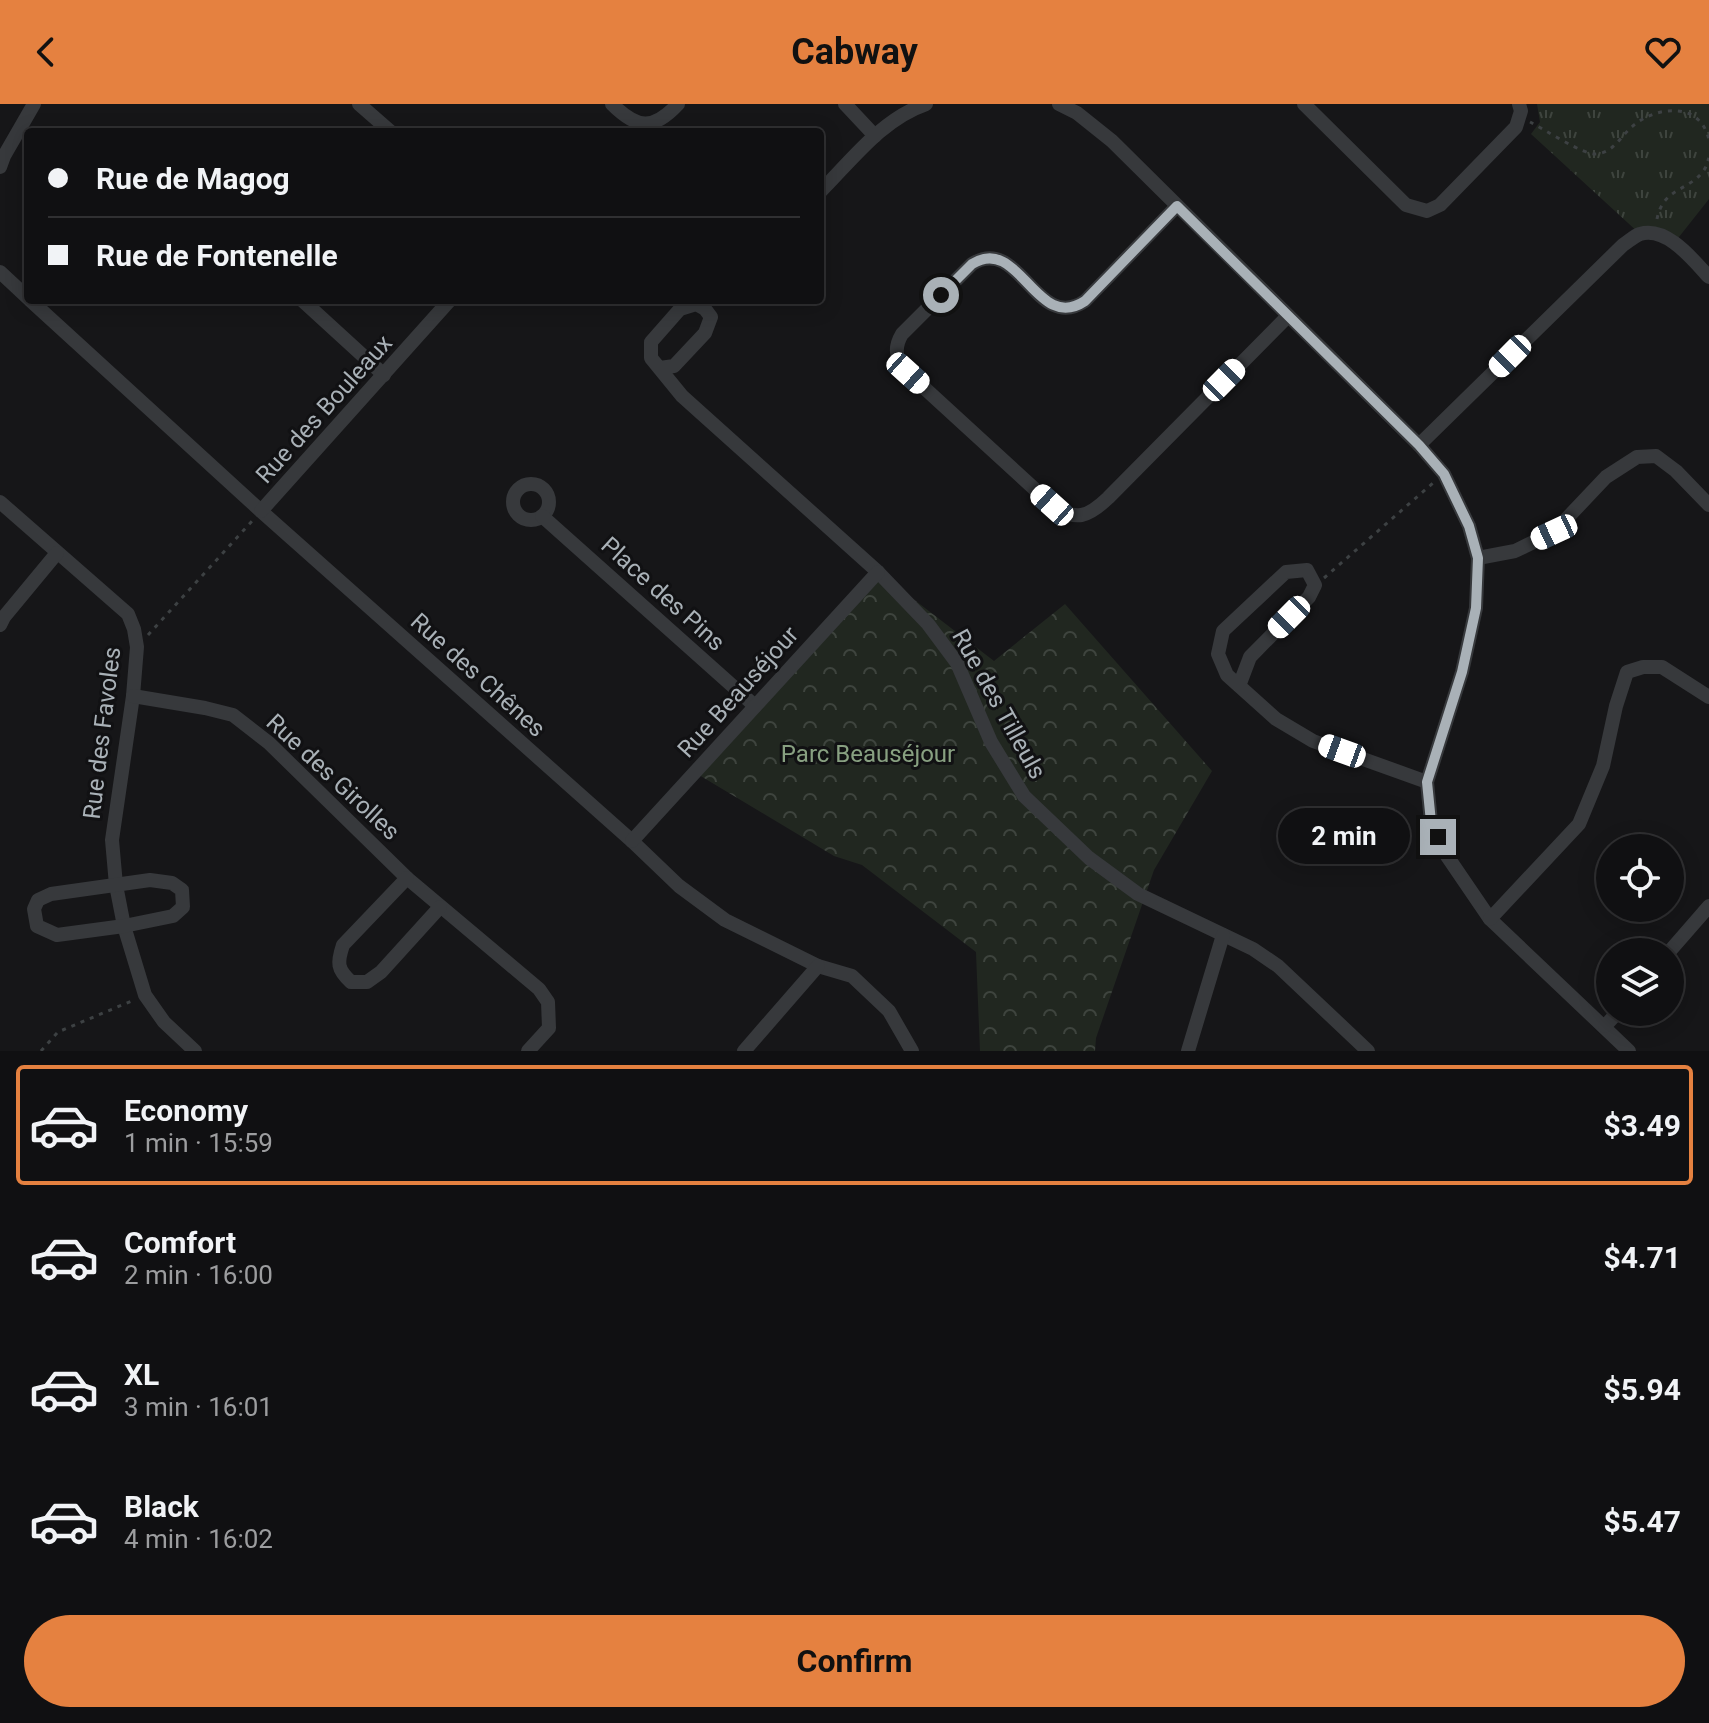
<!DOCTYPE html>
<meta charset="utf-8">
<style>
:root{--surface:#101012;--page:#1e1e20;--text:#f1f3f6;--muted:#9c9d9f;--line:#303032;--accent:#e58140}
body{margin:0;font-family:Roboto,sans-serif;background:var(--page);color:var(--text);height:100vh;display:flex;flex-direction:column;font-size:30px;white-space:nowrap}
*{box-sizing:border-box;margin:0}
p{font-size:26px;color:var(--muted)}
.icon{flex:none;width:44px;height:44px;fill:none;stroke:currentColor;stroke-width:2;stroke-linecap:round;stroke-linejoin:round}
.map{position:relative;height:947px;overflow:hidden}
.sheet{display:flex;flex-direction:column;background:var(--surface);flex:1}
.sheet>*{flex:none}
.hud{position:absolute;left:24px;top:24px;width:800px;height:176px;border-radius:8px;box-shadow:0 4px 20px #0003,0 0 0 2px var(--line);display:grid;align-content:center;height:176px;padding:0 24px;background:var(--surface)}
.buttons{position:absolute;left:1596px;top:730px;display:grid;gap:16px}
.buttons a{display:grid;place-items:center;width:88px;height:88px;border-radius:50%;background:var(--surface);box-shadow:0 4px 20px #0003,0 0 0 2px var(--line);font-size:40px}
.end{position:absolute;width:36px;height:36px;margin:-18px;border:10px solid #a9b1b7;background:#111;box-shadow:0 0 0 4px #111}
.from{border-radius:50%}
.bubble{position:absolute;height:56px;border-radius:28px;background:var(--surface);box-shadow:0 4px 20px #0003,0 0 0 2px var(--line);font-size:26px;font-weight:700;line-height:56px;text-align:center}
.car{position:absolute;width:24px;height:48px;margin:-24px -12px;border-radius:10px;box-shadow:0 0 6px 2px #0007;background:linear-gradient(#fff 24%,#345 0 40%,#fff 0 76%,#345 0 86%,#fff 0)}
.hud b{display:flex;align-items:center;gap:28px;height:76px;font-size:30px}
.hud b+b{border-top:2px solid var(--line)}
.hud i{width:20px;height:20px;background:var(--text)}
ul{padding:14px 0 0;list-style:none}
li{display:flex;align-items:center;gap:24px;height:120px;margin:0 16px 12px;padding:0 8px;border:4px solid transparent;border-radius:8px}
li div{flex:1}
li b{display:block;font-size:30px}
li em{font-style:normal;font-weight:700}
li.active{border-color:var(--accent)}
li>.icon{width:72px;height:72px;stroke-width:1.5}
.action{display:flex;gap:16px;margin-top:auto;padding:16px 24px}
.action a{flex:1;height:92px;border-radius:48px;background:var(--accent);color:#111;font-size:32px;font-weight:700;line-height:92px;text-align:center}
header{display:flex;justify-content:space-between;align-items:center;height:104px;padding:0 24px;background:var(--accent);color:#111;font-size:36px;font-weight:700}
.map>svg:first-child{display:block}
.grass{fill:url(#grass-tufts)}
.forest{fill:url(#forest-crowns)}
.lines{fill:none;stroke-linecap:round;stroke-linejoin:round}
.path{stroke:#3d4143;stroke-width:3;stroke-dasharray:4 6;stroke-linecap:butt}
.street{stroke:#37393c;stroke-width:14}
.route{stroke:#a9b1b7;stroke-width:10}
.labels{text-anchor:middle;stroke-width:6;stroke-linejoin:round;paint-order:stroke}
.street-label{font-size:24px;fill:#a9b1b7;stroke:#111113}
.park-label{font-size:24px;fill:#88a081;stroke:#111113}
</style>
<header><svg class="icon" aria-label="back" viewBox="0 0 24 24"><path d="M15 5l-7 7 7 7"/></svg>Cabway<svg class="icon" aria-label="heart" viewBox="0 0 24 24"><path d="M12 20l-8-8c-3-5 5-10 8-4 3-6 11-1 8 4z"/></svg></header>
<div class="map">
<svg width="1709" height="947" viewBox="0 0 1709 947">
<defs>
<pattern id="grass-tufts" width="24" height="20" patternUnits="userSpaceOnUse" patternTransform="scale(2)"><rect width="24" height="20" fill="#212720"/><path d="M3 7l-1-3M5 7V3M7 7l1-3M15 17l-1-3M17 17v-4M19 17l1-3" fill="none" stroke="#3e443e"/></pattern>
<pattern id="forest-crowns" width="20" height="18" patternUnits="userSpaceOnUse" patternTransform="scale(2)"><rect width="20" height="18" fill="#212720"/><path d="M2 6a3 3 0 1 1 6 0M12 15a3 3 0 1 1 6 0" fill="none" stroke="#3e443e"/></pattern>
</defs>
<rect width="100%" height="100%" fill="#161618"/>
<polygon class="grass" points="1537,0 1709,0 1709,95 1675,138 1640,130 1531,30 1540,18"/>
<polygon class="forest" points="878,468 994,557 1065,500 1212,667 1154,766 1096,934 1095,947 980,947 976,848 862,761 834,752 694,668"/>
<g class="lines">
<g class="path">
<path d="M1530 18C1544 25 1583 51 1596 50 1614 49 1621 31 1634 21 1650 8 1674 2 1692 11 1701 16 1707 26 1709 36"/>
<path d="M1657 115C1663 83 1690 87 1704 66 1707 62 1707 58 1709 54"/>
<polyline points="1324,474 1433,379"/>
<polyline points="148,531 253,416"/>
<polyline points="41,947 58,928 134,896"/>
</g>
<g class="street">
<polyline points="359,0 391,28"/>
<path d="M612 0C637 25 653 27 678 0"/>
<polyline points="845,0 875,32"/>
<polyline points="1059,0 1077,9 1112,37 1419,341 1444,370 1469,422 1478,454 1476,504 1462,568 1427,678 1431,718 1445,749 1490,815 1629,947"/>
<polyline points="1304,0 1406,101 1427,107 1440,101 1516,23 1521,7 1519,0"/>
<polyline points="0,63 4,52 34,0"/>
<path d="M820 88C852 56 882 15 926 0"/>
<path d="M1177 102 1085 197C1036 230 1020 130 972 160L902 230C893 245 896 257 908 269L1052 401C1076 418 1088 413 1108 394L1288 212"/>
<polyline points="0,168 28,194"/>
<polyline points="30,196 261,407 632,737 679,782 725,816 818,862 852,872 889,907 912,947"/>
<polyline points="302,196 384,271"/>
<polyline points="660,264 674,262 705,229 711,213 705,205 696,200 680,205 651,238 651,254 682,292 878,468 928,520 957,559 991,638 1024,692 1089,754 1138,790 1253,845 1278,862 1368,947"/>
<path d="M1419 341 1623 141C1628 138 1634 132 1640 130 1667 122 1693 156 1709 173"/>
<circle cx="531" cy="398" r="18"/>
<polyline points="0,398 128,510 134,525 137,543 133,592 112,736 116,781 124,822 145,891 164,918 195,947"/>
<polyline points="261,407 450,196"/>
<polyline points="542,412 755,602"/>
<polyline points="1478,454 1515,447 1554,428 1606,373 1637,353 1656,352 1676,367 1709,401"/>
<polyline points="0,521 4,513 57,449"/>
<polyline points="1239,582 1250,553 1309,493 1315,481 1307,466 1286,468 1223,527 1218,550 1227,571 1276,615 1313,637 1427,678"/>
<polyline points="133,592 205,604 233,611 269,639 407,774 539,885 548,898 549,924 528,947"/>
<polyline points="632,737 878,468"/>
<path d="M407 774 343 841C337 859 337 865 351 878H367L381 868 440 803"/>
<polygon points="150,776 172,779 182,786 183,803 173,812 124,822 57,831 37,822 34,805 38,796 51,790"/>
<polyline points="1490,815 1579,720 1603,662 1616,602 1627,568 1643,563 1662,563 1709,593"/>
<polyline points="1669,848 1709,802"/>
<polyline points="1605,922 1618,908"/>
<polyline points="744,947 818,862"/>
<polyline points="1188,947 1223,831"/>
</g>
</g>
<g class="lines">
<path class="route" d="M941 191 972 160C1020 130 1036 230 1085 197L1177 102 1419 341 1444 370 1469 422 1478 454 1476 504 1462 568 1427 678 1431 718 1438 733"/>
</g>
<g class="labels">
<g class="street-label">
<text transform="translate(324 305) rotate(-48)" y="8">Rue des Bouleaux</text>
<text transform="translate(663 490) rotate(42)" y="8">Place des Pins</text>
<text transform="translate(478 571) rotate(42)" y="8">Rue des Chênes</text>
<text transform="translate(738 588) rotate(-48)" y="8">Rue Beauséjour</text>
<text transform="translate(999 600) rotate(61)" y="8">Rue des Tilleuls</text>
<text transform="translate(102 629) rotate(-83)" y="8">Rue des Favoles</text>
<text transform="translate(333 673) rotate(43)" y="8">Rue des Girolles</text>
</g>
<g class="park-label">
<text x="868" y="658">Parc Beauséjour</text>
</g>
</g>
</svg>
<div class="buttons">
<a><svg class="icon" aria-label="locate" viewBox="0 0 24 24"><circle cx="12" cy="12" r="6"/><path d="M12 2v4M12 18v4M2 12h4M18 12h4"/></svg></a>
<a><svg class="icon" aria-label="layers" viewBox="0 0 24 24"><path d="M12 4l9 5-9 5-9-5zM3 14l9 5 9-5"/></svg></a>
</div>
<i class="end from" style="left:941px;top:191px"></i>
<i class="end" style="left:1438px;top:733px"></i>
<div class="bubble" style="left:1278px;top:704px;width:132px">2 min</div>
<i class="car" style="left:1510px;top:252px;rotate:225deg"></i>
<i class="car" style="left:908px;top:269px;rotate:132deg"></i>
<i class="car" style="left:1224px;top:276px;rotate:45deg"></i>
<i class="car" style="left:1052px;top:401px;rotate:312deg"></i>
<i class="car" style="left:1554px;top:428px;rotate:245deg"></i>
<i class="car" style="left:1289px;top:513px;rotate:225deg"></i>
<i class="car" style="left:1342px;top:647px;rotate:290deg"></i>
<div class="hud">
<b><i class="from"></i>Rue de Magog</b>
<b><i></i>Rue de Fontenelle</b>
</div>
</div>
<section class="sheet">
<ul>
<li class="active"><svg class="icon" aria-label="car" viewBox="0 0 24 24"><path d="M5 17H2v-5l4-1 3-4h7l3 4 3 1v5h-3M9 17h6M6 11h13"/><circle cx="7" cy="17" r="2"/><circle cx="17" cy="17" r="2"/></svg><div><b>Economy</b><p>1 min · 15:59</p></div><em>$3.49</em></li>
<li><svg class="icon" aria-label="car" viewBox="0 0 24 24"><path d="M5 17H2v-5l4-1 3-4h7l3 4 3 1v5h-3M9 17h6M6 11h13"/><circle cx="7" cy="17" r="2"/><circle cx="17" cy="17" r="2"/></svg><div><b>Comfort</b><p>2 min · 16:00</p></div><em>$4.71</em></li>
<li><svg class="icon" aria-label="car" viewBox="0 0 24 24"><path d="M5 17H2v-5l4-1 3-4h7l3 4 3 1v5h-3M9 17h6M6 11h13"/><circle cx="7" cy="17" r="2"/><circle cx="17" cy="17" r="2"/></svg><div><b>XL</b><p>3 min · 16:01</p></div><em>$5.94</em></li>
<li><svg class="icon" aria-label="car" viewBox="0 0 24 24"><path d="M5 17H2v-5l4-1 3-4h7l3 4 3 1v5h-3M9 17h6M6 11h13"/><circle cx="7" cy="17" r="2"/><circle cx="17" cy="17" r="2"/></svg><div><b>Black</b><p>4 min · 16:02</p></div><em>$5.47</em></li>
</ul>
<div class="action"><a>Confirm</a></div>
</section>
